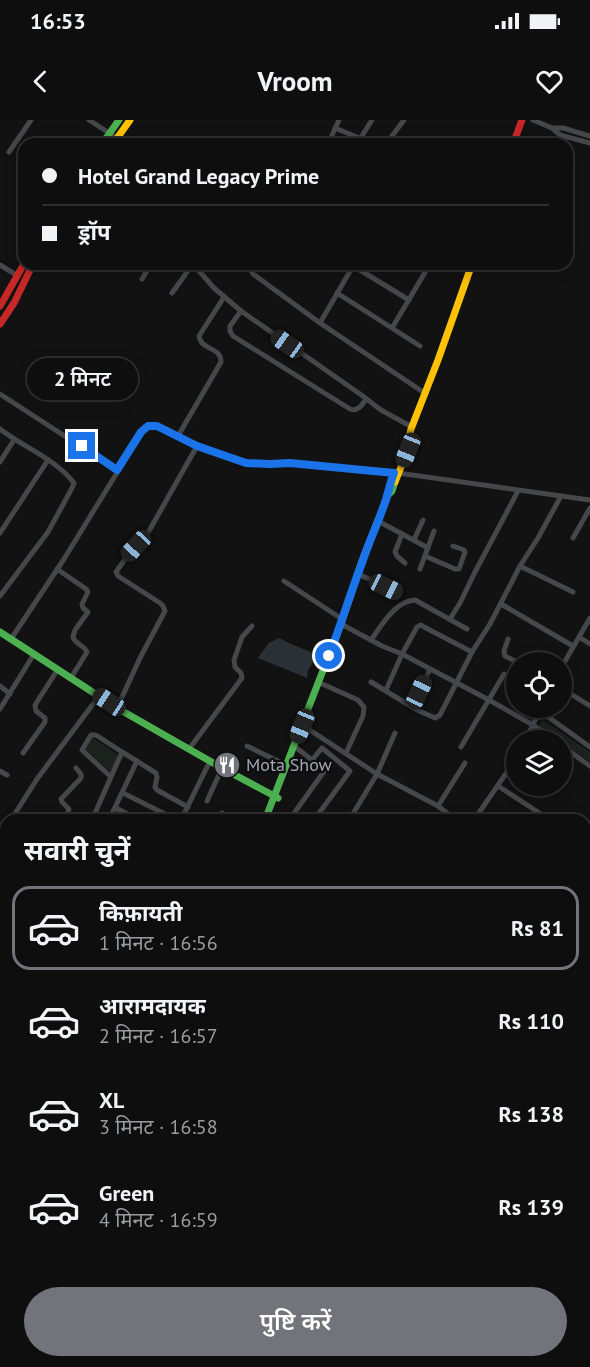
<!DOCTYPE html>
<html lang="hi">
<meta charset="utf-8">
<style>
:root{--surface:#0e0e0e;--page:#1c1c1c;--text:#f1f3f6;--muted:#9b9c9e;--line:#2e2e2e;--accent:#71747a}
body{margin:0;font-family:"PT Sans","Noto Sans Devanagari",sans-serif;background:var(--page);color:var(--text);height:100vh;display:flex;flex-direction:column;font-size:22px;white-space:nowrap}
*{box-sizing:border-box;margin:0}
p{font-size:20px;color:var(--muted)}
.icon{flex:none;width:33px;height:33px;fill:none;stroke:currentColor;stroke-width:2;stroke-linecap:round;stroke-linejoin:round}
.map{position:relative;flex:1;overflow:hidden}
.drawer{position:absolute;left:0px;top:694px;width:591px;height:554px;display:flex;flex-direction:column;background:var(--surface);border-radius:18px 18px 0 0;box-shadow:0 3px 15px #0003,0 0 0 2px var(--line)}
.drawer>*{flex:none}
.top-card{position:absolute;left:18px;top:18px;width:555px;height:132px;border-radius:18px;box-shadow:0 3px 15px #0003,0 0 0 2px var(--line);display:grid;align-content:center;height:132px;padding:0 24px;background:var(--surface)}
.tools{position:absolute;left:506px;top:532px;display:grid;gap:12px}
.tools a{display:grid;place-items:center;width:66px;height:66px;border-radius:50%;background:var(--surface);box-shadow:0 3px 15px #0003,0 0 0 2px var(--line);font-size:30px}
.end{position:absolute;width:27px;height:27px;margin:-14px;border:8px solid #1a73e8;background:#fff;box-shadow:0 0 0 3px #fff}
.from{border-radius:50%}
.bubble{position:absolute;height:42px;border-radius:21px;background:var(--surface);box-shadow:0 3px 15px #0003,0 0 0 2px var(--line);font-size:20px;font-weight:600;line-height:42px;text-align:center}
.car{position:absolute;width:18px;height:36px;margin:-18px -9px;border-radius:8px;box-shadow:0 0 4px 2px #0007;background:linear-gradient(#222 24%,#8ab4d8 0 40%,#222 0 76%,#8ab4d8 0 86%,#222 0)}
.top-card b{display:flex;align-items:center;gap:21px;height:57px;font-size:22px}
.top-card b+b{border-top:2px solid var(--line)}
.top-card i{width:15px;height:15px;background:var(--text)}
ul{padding:0;list-style:none}
li{display:flex;align-items:center;gap:18px;height:84px;margin:0 12px 9px;padding:0 12px;border:3px solid transparent;border-radius:18px}
li div{flex:1}
li b{display:block;font-size:22px}
li em{font-style:normal;font-weight:600}
li.current{border-color:var(--accent)}
li>.icon{width:54px;height:54px;stroke-width:1.5}
h2{padding:0 24px;font-size:27px;line-height:72px}
.cta{display:flex;gap:12px;margin-top:auto;padding:12px 24px}
.cta a{flex:1;height:69px;border-radius:36px;background:var(--accent);color:#fff;font-size:24px;font-weight:600;line-height:69px;text-align:center}
.status{display:flex;justify-content:space-between;align-items:center;height:42px;padding:0 30px;background:var(--surface);direction:ltr}
.status svg{height:16px;fill:currentColor}
header{display:flex;justify-content:space-between;align-items:center;height:78px;padding:0 24px;background:var(--surface);font-size:27px;font-weight:600}
.map>svg:first-child{display:block}
.green{fill:#1c221d}
.water{fill:#2a3036}
.lines{fill:none;stroke-linecap:round;stroke-linejoin:round}
.street{stroke:#46474b;stroke-width:5}
.fast{stroke:#4caf50;stroke-width:7}
.slow{stroke:#ffc107;stroke-width:7}
.jam{stroke:#c62828;stroke-width:7}
.route{stroke:#1a73e8;stroke-width:8}
.labels{text-anchor:middle;stroke-width:4.5;stroke-linejoin:round;paint-order:stroke}
.poi-label{font-size:18px;fill:#a4a8b2;stroke:#0d0c0e;text-anchor:start}
</style>
<div class="status"><b>16:53</b><svg viewBox="0 0 49 12"><path d="M0 12V9h3v3zM5 12V6h3v6zM10 12V3h3v9zM15 12V0h3v12zM26 1h20v11H26zM47 4h2v5h-2z"/></svg></div>
<header><svg class="icon" aria-label="back" viewBox="0 0 24 24"><path d="M15 5l-7 7 7 7"/></svg>Vroom<svg class="icon" aria-label="heart" viewBox="0 0 24 24"><path d="M12 20l-8-8c-3-5 5-10 8-4 3-6 11-1 8 4z"/></svg></header>
<div class="map">
<svg width="590" height="1247" viewBox="0 0 590 1247">
<rect width="100%" height="100%" fill="#121212"/>
<g class="green">
<polygon points="543,600 590,632 590,642 561,622 561,621 559,621 538,607"/>
<polygon points="92,617 118,635 111,652 85,629"/>
</g>
<polygon class="water" points="279,518 291,524 311,532 314,541 308,550 307,558 258,538 269,523"/>
<g class="lines">
<g class="street">
<polyline points="89,0 126,24"/>
<polyline points="533,0 552,8 560,15 590,23"/>
<polyline points="335,8 374,24"/>
<polyline points="552,8 563,8 590,16"/>
<polyline points="392,17 403,24"/>
<polyline points="360,19 372,0"/>
<polyline points="328,24 339,0"/>
<polyline points="386,24 404,0"/>
<polyline points="9,32 31,0"/>
<polyline points="193,144 214,168 241,191 360,274 381,290 412,307"/>
<polyline points="252,144 250,149 253,154 320,203 426,274"/>
<polyline points="350,144 409,180"/>
<polyline points="0,145 18,156"/>
<polyline points="142,159 151,144"/>
<polyline points="172,173 192,145"/>
<polyline points="337,173 420,226"/>
<path d="M241 191 230 206V211L233 216 350 289C358 292 362 285 366 279"/>
<polyline points="320,203 353,146"/>
<polyline points="392,208 430,144"/>
<polyline points="0,274 117,350"/>
<path d="M0 309C23 327 56 339 74 363L72 368 48 412 0 476"/>
<path d="M178 316 221 242C221 226 201 231 199 216L224 177"/>
<polyline points="0,342 14,320"/>
<polyline points="378,401 428,428"/>
<polyline points="0,413 48,340"/>
<polyline points="402,414 395,432 397,436 405,443"/>
<polyline points="573,418 590,388"/>
<polyline points="414,420 423,400"/>
<polyline points="425,436 455,449 459,449 465,432 464,430 453,426"/>
<polyline points="520,446 573,472"/>
<path d="M57 449 86 469 88 472 82 484 83 488 88 492 75 510 73 517C75 524 84 525 87 532L71 558"/>
<polyline points="420,449 434,411"/>
<polyline points="358,454 398,472"/>
<polyline points="284,461 342,499"/>
<polyline points="501,484 573,526"/>
<polyline points="450,499 460,483 475,452 518,371"/>
<polyline points="341,504 382,526 402,534 489,580 533,605 556,621"/>
<polyline points="579,517 590,524"/>
<polyline points="11,519 64,439 142,312 145,308 148,306 157,306 197,326 246,343 270,344 290,343 398,353 590,380"/>
<polyline points="508,519 504,531 505,536 519,543"/>
<path d="M371 520C381 506 395 481 415 480L467 509"/>
<polyline points="561,548 590,498"/>
<polyline points="318,562 358,580 364,587 363,596 346,633"/>
<polyline points="371,562 417,590 435,598 440,595 472,532 490,504 520,446 538,418 561,376"/>
<polyline points="0,566 10,574"/>
<polyline points="561,568 590,586"/>
<polyline points="386,570 402,534 417,507 421,505 424,507 472,532"/>
<polyline points="419,572 430,549"/>
<polyline points="117,588 140,538 165,491 163,486 160,483 118,456 116,452 128,435 149,411 197,326"/>
<polyline points="0,589 34,534"/>
<polyline points="540,591 590,627"/>
<polyline points="302,605 377,654 438,686 465,643"/>
<polyline points="525,621 540,590"/>
<polyline points="561,625 590,646"/>
<polyline points="247,626 286,645"/>
<polyline points="294,626 325,650 292,696 300,700"/>
<polyline points="461,627 504,554"/>
<polyline points="189,629 242,558 241,553 235,547 234,540 242,517 252,506"/>
<polyline points="122,632 156,653 157,657 155,667 157,670 188,687"/>
<polyline points="23,633 45,602 45,598 36,591 35,585 58,549"/>
<polyline points="312,640 322,628 350,651 314,700"/>
<polyline points="0,651 7,655"/>
<polyline points="498,666 550,700"/>
<polyline points="123,673 177,700"/>
<polyline points="207,681 222,648"/>
<polyline points="438,686 456,700"/>
<polyline points="116,688 139,700"/>
<polyline points="480,693 491,700"/>
<polyline points="351,697 377,654 395,613"/>
<polyline points="11,700 37,659 99,576"/>
<polyline points="62,700 68,692 69,689 62,682 61,679 81,658 81,654 76,648"/>
<polyline points="92,700 122,632 96,615 91,615 82,630 111,657"/>
<polyline points="109,700 137,641"/>
<polyline points="181,700 210,641"/>
<polyline points="218,700 222,693"/>
<polyline points="474,700 516,639"/>
<polyline points="0,719 6,709"/>
<polyline points="585,722 590,725"/>
<polyline points="0,731 6,736"/>
<polyline points="585,749 590,742"/>
<polyline points="585,757 590,760"/>
<polyline points="0,772 6,775"/>
<polyline points="4,805 6,806"/>
<polyline points="0,862 6,847"/>
<polyline points="585,866 590,858"/>
<polyline points="585,873 590,876"/>
<polyline points="0,878 6,880"/>
<polyline points="0,923 6,926"/>
<polyline points="0,960 6,963"/>
<polyline points="585,965 590,968"/>
<polyline points="0,973 6,976"/>
<polyline points="585,997 590,1000"/>
<polyline points="0,1009 6,1012"/>
<polyline points="0,1037 6,1030"/>
<polyline points="0,1039 6,1042"/>
<polyline points="585,1039 590,1041"/>
<polyline points="585,1077 590,1080"/>
<polyline points="0,1102 6,1106"/>
<polyline points="0,1131 3,1126"/>
<polyline points="0,1149 6,1153"/>
<polyline points="3,1178 6,1173"/>
<polyline points="186,1242 190,1247"/>
<polyline points="250,1242 257,1247"/>
<polyline points="319,1242 327,1247"/>
<polyline points="385,1242 393,1247"/>
<polyline points="532,1242 541,1247"/>
<polyline points="25,1247 28,1242"/>
<polyline points="279,1247 283,1242"/>
<polyline points="411,1247 414,1242"/>
<polyline points="560,1247 562,1242"/>
<polyline points="572,1247 573,1242"/>
</g>
<g class="fast">
<polyline points="102,24 119,0"/>
<polyline points="0,512 117,588 222,648 278,678"/>
<polyline points="265,700 341,504 362,441 388,375 392,371 395,362"/>
<polyline points="89,1247 91,1242"/>
</g>
<g class="slow">
<polyline points="113,24 130,0"/>
<polyline points="395,362 408,330 408,324 411,309 438,240 472,144"/>
</g>
<g class="jam">
<polyline points="513,24 522,0"/>
<polyline points="0,186 24,144"/>
<polyline points="0,204 14,183 33,144"/>
<polyline points="95,1247 97,1242"/>
</g>
</g>
<g class="lines">
<path class="route" d="M82 326 117 350 141 312 148 306H157L197 326 246 343 270 344 290 343 394 353C389 365 388 376 383 388 377 405 369 422 363 440 351 472 341 504 329 536"/>
</g>
<defs>
<symbol id="restaurant-disc" viewBox="-11 -11 22 22"><circle r="9.5" fill="#71747a" stroke="#0d0c0e"/><path d="M-5-6h1v4h1v-4h1v4h1v-4h1v5L-1.5 .5V6h-2V.5L-5-1ZM5-6V6H3V1.5H1.5Q1.5-4 5-6Z" fill="#fff"/></symbol>
</defs>
<g fill-rule="evenodd">
<use href="#restaurant-disc" x="212" y="630" width="30" height="30"/>
</g>
<g class="labels">
<g class="poi-label">
<text x="246" y="651">Mota Show</text>
</g>
</g>
</svg>
<div class="tools">
<a><svg class="icon" aria-label="locate" viewBox="0 0 24 24"><circle cx="12" cy="12" r="6"/><path d="M12 2v4M12 18v4M2 12h4M18 12h4"/></svg></a>
<a><svg class="icon" aria-label="layers" viewBox="0 0 24 24"><path d="M12 4l9 5-9 5-9-5zM3 14l9 5 9-5"/></svg></a>
</div>
<i class="end from" style="left:329px;top:536px"></i>
<i class="end" style="left:82px;top:326px"></i>
<div class="bubble" style="left:27px;top:238px;width:111px">2 मिनट</div>
<i class="car" style="left:287px;top:224px;rotate:305deg"></i>
<i class="car" style="left:408px;top:330px;rotate:202deg"></i>
<i class="car" style="left:136px;top:426px;rotate:223deg"></i>
<i class="car" style="left:386px;top:467px;rotate:116deg"></i>
<i class="car" style="left:419px;top:572px;rotate:25deg"></i>
<i class="car" style="left:109px;top:582px;rotate:303deg"></i>
<i class="car" style="left:302px;top:606px;rotate:202deg"></i>
<div class="top-card">
<b><i class="from"></i>Hotel Grand Legacy Prime</b>
<b><i></i>ड्रॉप</b>
</div>
<section class="drawer">
<h2>सवारी चुनें</h2>
<ul>
<li class="current"><svg class="icon" aria-label="car" viewBox="0 0 24 24"><path d="M5 17H2v-5l4-1 3-4h7l3 4 3 1v5h-3M9 17h6M6 11h13"/><circle cx="7" cy="17" r="2"/><circle cx="17" cy="17" r="2"/></svg><div><b>किफ़ायती</b><p>1 मिनट · 16:56</p></div><em>Rs 81</em></li>
<li><svg class="icon" aria-label="car" viewBox="0 0 24 24"><path d="M5 17H2v-5l4-1 3-4h7l3 4 3 1v5h-3M9 17h6M6 11h13"/><circle cx="7" cy="17" r="2"/><circle cx="17" cy="17" r="2"/></svg><div><b>आरामदायक</b><p>2 मिनट · 16:57</p></div><em>Rs 110</em></li>
<li><svg class="icon" aria-label="car" viewBox="0 0 24 24"><path d="M5 17H2v-5l4-1 3-4h7l3 4 3 1v5h-3M9 17h6M6 11h13"/><circle cx="7" cy="17" r="2"/><circle cx="17" cy="17" r="2"/></svg><div><b>XL</b><p>3 मिनट · 16:58</p></div><em>Rs 138</em></li>
<li><svg class="icon" aria-label="car" viewBox="0 0 24 24"><path d="M5 17H2v-5l4-1 3-4h7l3 4 3 1v5h-3M9 17h6M6 11h13"/><circle cx="7" cy="17" r="2"/><circle cx="17" cy="17" r="2"/></svg><div><b>Green</b><p>4 मिनट · 16:59</p></div><em>Rs 139</em></li>
</ul>
<div class="cta"><a>पुष्टि करें</a></div>
</section>
</div>
